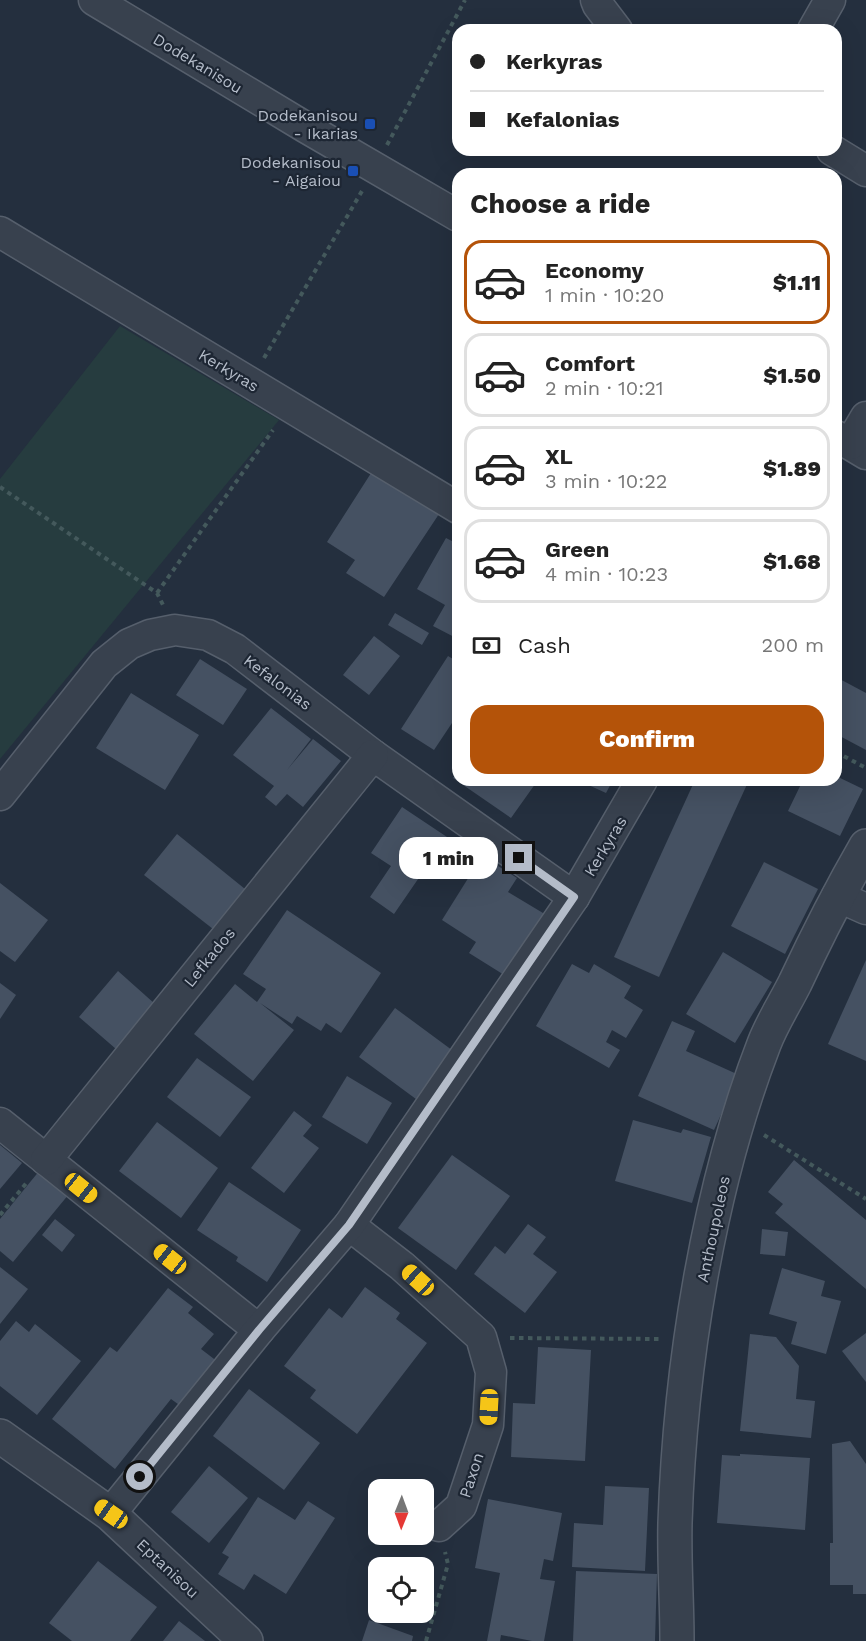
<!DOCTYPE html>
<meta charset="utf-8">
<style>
:root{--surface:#fff;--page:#f2f2f2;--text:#222;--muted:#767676;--line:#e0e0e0;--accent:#b45309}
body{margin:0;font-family:"Work Sans",sans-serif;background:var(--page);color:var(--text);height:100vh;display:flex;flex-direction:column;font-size:22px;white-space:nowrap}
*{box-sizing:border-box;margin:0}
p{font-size:20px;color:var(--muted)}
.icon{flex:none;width:33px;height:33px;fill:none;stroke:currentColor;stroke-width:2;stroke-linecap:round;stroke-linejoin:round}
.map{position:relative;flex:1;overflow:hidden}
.details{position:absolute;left:452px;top:168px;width:390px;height:618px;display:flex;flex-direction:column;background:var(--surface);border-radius:18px;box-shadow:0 6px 24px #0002}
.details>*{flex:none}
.top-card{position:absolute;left:452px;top:24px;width:390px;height:132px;border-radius:18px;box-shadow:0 6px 24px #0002;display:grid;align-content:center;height:132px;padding:0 18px;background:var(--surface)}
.needle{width:39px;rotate:181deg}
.fabs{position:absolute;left:368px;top:1479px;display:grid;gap:12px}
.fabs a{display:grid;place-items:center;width:66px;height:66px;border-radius:12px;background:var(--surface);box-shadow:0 6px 24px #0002;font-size:30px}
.end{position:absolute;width:27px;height:27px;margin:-14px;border:8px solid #b4bcc9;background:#111;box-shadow:0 0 0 3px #111}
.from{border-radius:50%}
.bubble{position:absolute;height:42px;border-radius:18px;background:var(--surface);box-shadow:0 6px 24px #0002;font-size:20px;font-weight:800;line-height:42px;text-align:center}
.car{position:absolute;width:18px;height:36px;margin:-18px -9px;border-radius:8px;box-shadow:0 0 4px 2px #0007;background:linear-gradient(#f5c518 24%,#345 0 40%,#f5c518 0 76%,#345 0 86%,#f5c518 0)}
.top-card b{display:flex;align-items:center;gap:21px;height:57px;font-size:22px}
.top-card b+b{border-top:2px solid var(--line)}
.top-card i{width:15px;height:15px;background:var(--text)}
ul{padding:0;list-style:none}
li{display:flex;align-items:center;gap:18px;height:84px;margin:0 12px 9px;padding:0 6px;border:3px solid var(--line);border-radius:18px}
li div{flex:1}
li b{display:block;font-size:22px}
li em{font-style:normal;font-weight:800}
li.on{border-color:var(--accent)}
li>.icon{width:54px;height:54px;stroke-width:1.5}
h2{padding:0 18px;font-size:27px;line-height:72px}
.pay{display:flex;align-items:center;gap:15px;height:66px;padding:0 18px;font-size:22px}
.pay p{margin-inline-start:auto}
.action{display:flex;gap:12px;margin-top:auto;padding:12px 18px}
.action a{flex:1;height:69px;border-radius:18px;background:var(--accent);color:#fff;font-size:24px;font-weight:800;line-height:69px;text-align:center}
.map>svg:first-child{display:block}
.green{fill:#263c3f}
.building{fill:#455162}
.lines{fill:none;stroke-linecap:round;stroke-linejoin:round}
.minor-casing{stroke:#565f6c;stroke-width:33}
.tertiary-casing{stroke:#565f6c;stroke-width:36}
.path{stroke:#44595c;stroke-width:4;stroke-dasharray:4.5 4.5;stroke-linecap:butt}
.minor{stroke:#38414e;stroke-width:30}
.tertiary{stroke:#38414e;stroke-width:33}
.route{stroke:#b4bcc9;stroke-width:8}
.transit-dot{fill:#1a4fb4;stroke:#1d2633;stroke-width:2}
.labels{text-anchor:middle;stroke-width:4.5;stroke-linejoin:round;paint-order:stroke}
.street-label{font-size:16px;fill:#b4bcc9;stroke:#1d2633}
.poi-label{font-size:16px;fill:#b4bcc9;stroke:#1d2633;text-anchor:end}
</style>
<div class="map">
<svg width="866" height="1641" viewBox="0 0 866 1641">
<rect width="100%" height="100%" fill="#242f3e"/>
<polygon class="green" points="120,326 279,420 0,759 0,479"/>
<g class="building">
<polygon points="373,470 439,514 384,597 346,573 355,560 327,542"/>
<polygon points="446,538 458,544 458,639 433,626 445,605 417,589"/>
<polygon points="395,613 429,633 422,645 388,625"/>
<polygon points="374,636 400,656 369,695 343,675"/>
<polygon points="448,656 458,662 458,714 434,750 401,729"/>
<polygon points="200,659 247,689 223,725 176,695"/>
<polygon points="836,677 866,693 866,750 836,734"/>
<polygon points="131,693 199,735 165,790 96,748"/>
<polygon points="271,708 311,739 287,770 313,739 341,761 303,807 287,794 276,806 265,797 274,786 233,755"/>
<polygon points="458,771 458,780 538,780 511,818 453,778"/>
<polygon points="836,776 863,789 840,836 788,811 803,780 836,780"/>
<polygon points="585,780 613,780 606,793 584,783"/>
<polygon points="695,780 749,780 659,977 614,957"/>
<polygon points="402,807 447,837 394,914 370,897 391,866 371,853"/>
<polygon points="177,834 245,889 213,929 144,875"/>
<polygon points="482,856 517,878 508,892 548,916 509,978 469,953 476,942 442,920"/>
<polygon points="764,862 818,889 785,954 731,926"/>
<polygon points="0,883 48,920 15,962 0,951"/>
<polygon points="287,910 381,973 341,1033 326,1023 321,1031 297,1016 292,1024 260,1003 294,1030 253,1081 194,1034 235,984 257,1002 266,989 243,974"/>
<polygon points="723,952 772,982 735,1043 686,1014"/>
<polygon points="866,960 866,1061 828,1044"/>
<polygon points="572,964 589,973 594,964 631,986 624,998 643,1010 626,1038 612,1030 606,1042 620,1050 609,1068 536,1026"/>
<polygon points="118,971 155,1004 116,1049 79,1017"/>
<polygon points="0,983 16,995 0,1019"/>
<polygon points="395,1008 456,1053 420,1102 359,1057"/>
<polygon points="672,1021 695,1031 686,1051 739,1075 714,1130 638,1096"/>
<polygon points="197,1058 251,1097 220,1137 167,1097"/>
<polygon points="347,1076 392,1103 367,1144 322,1117"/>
<polygon points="294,1111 312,1125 303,1136 319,1148 284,1193 251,1168"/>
<polygon points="633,1120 681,1133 683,1129 711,1137 692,1203 615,1181"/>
<polygon points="157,1122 218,1168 181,1218 119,1171"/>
<polygon points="0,1145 22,1163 0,1189"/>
<polygon points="452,1155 510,1196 456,1270 398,1228"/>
<polygon points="794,1160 866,1220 866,1289 775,1213 783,1204 768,1192"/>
<polygon points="40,1170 69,1194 13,1262 0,1251 0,1219"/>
<polygon points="229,1182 301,1230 267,1282 236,1261 238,1257 197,1230"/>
<polygon points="55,1219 75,1235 62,1252 42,1235"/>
<polygon points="528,1224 546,1237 533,1254 557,1272 525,1313 474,1274 495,1246 505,1254"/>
<polygon points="762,1229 788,1232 785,1256 760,1254"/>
<polygon points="0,1267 28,1289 0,1324"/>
<polygon points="782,1268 825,1281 821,1296 841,1301 826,1354 791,1344 797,1322 769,1314"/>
<polygon points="365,1287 400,1313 396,1319 427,1343 357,1434 310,1398 316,1390 284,1366 329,1308 342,1318"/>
<polygon points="168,1288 193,1307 188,1313 214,1334 201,1349 218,1362 182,1407 171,1399 115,1469 52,1419 110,1347 117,1352"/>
<polygon points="16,1321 29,1332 35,1324 81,1361 37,1415 0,1386 0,1341"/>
<polygon points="866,1333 866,1382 842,1351"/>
<polygon points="750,1334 776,1337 799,1366 796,1399 815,1401 811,1438 740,1431"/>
<polygon points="538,1347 591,1350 585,1461 511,1457 513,1403 535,1404"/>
<polygon points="249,1389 320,1443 284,1490 213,1436"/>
<polygon points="850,1441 866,1464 866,1594 853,1594 853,1585 830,1585 830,1543 833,1543 832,1444"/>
<polygon points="740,1454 810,1458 805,1530 717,1523 722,1455 740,1456"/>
<polygon points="209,1466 248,1498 209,1543 171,1512"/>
<polygon points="605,1486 649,1488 645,1571 572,1567 574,1523 603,1525"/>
<polygon points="258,1497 295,1520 308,1501 335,1518 286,1594 254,1574 244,1590 218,1574 229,1557 222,1553"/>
<polygon points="488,1499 562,1513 553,1561 544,1559 540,1579 555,1581 544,1641 532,1641 501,1635 500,1641 487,1641 500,1573 475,1568"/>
<polygon points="98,1561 157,1607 130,1641 72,1641 49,1623"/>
<polygon points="576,1571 657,1574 655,1641 573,1641"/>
<polygon points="369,1620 413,1636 412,1641 362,1641"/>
<polygon points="179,1621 205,1641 163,1641"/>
</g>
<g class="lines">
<defs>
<g id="minor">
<polyline points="94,0 305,127 458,216"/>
<polyline points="596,0 598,5 617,30"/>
<polyline points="813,30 830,0"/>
<polyline points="832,150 866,171"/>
<polyline points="0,232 458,508"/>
<polyline points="836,436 866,454"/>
<polyline points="850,444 866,417"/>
<polyline points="0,795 104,664 129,644 150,635 175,630 208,635 235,649 373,755 574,897"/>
<polyline points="837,896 866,909"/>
<polyline points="0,1123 259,1330"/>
<polyline points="46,1160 373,755"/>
<polyline points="349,1225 402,1266 481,1337 491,1372 488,1425 461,1506 439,1526"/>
<polyline points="110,1514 259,1330 349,1225 574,897 642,780"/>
</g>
<g id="tertiary">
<polyline points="0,1436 110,1514 246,1641"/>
<path d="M677 1641C677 1602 674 1562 675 1523 680 1367 708 1189 764 1044 772 1023 785 1003 795 983 817 936 840 891 866 846"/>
</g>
</defs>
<use href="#minor" class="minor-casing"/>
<use href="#tertiary" class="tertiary-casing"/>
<g class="path">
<polyline points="387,145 465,0"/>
<polyline points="264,358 362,191"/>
<polyline points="0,487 157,593 163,605"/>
<polyline points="157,593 273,430"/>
<polyline points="836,752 866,768"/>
<polyline points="764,1135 866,1199"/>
<polyline points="0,1215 28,1181"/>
<polyline points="510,1338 661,1339"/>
<polyline points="426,1641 448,1564 445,1552"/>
</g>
<use href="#minor" class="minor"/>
<use href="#tertiary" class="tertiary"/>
</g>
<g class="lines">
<polyline class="route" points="140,1477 259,1330 349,1225 574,897 519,858"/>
</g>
<g class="transit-dot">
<rect x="364" y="118" width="12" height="12" rx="3"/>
<rect x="347" y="165" width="12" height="12" rx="3"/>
</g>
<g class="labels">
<g class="street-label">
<text transform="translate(198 63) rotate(31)" y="6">Dodekanisou</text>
<text transform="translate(229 370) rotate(31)" y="6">Kerkyras</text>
<text transform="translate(278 682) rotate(37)" y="6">Kefalonias</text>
<text transform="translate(605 846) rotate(-59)" y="6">Kerkyras</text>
<text transform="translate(209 957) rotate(-51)" y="6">Lefkados</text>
<text transform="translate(713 1229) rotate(-78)" y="6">Anthoupoleos</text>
<text transform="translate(471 1475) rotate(-72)" y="6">Paxon</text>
<text transform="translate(168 1568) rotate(43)" y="6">Eptanisou</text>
</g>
<g class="poi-label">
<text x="358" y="121">Dodekanisou<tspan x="358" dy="18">- Ikarias</tspan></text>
<text x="341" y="168">Dodekanisou<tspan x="341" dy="18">- Aigaiou</tspan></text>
</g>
</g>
</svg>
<div class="fabs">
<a><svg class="needle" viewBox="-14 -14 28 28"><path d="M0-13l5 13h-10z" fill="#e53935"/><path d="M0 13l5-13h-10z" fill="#767676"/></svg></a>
<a><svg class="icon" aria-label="locate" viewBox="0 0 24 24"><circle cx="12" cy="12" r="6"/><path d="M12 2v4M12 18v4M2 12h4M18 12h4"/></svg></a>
</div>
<i class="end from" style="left:140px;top:1477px"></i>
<i class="end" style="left:519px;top:858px"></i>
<div class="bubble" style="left:399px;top:837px;width:99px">1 min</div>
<i class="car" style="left:81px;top:1188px;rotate:129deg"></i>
<i class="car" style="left:170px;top:1259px;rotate:309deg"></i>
<i class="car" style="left:418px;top:1280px;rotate:312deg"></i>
<i class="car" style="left:489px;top:1407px;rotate:183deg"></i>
<i class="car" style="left:111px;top:1514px;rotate:305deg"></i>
<div class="top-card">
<b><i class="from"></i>Kerkyras</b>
<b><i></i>Kefalonias</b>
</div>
<section class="details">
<h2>Choose a ride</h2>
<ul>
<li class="on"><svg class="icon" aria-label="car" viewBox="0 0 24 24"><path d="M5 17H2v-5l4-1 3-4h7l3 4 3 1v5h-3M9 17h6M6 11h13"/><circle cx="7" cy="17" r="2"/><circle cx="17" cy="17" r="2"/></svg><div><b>Economy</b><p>1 min · 10:20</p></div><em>$1.11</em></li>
<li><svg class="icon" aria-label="car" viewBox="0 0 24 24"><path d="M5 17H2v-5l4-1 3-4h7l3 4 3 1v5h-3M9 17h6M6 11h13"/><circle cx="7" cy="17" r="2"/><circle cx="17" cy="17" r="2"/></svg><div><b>Comfort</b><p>2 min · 10:21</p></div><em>$1.50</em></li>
<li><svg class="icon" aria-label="car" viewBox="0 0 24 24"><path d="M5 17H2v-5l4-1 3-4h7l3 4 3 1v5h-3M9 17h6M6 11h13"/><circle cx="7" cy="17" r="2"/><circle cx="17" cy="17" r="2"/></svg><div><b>XL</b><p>3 min · 10:22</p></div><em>$1.89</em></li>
<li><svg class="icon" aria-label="car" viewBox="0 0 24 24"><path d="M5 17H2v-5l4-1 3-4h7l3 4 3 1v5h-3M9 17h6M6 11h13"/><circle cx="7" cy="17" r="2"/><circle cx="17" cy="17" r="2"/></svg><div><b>Green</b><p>4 min · 10:23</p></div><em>$1.68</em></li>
</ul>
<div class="pay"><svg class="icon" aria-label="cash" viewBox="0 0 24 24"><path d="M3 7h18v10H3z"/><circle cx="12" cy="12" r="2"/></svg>Cash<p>200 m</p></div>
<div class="action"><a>Confirm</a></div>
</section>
</div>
